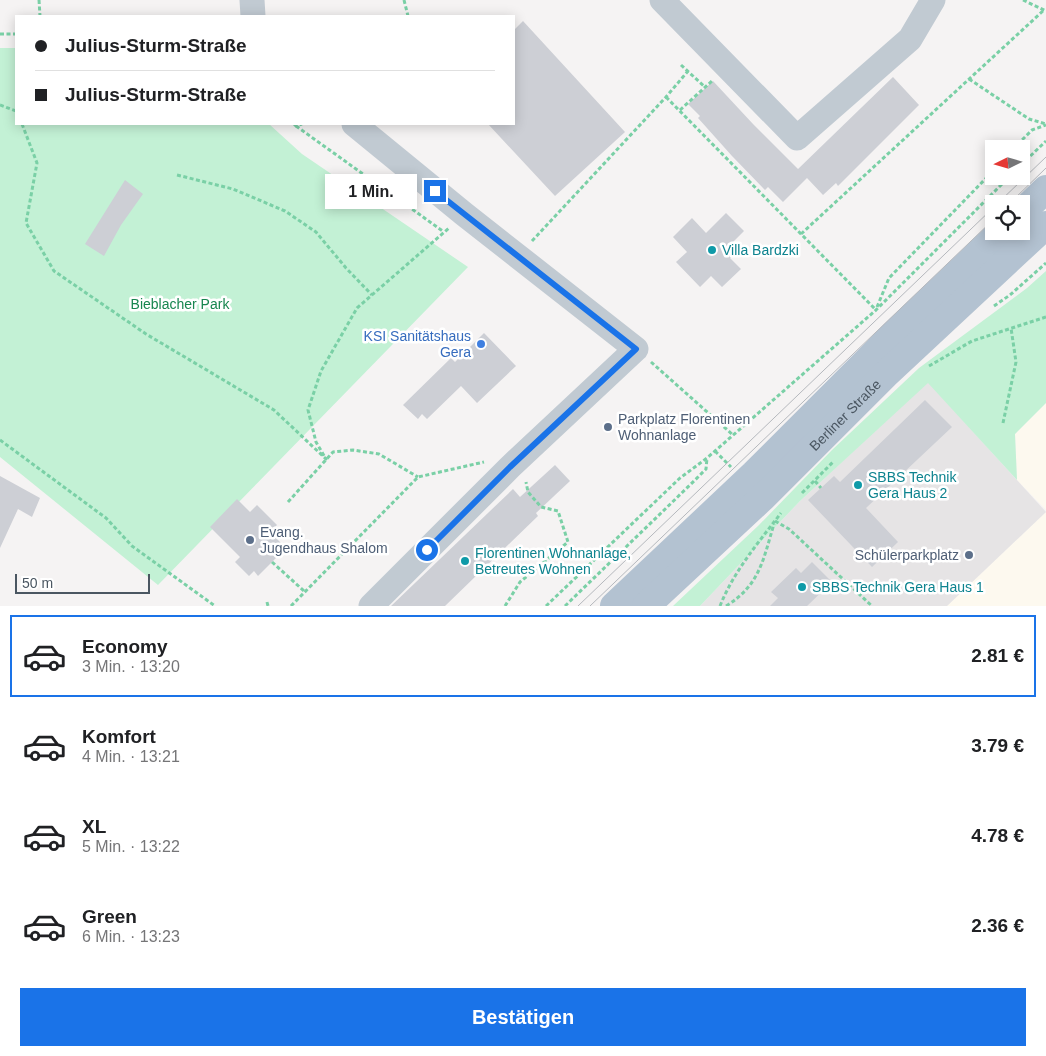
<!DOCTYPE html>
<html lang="de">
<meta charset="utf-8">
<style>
:root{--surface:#fff;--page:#f6f6f6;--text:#202124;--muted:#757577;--line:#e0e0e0;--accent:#1a73e8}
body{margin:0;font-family:Arial,sans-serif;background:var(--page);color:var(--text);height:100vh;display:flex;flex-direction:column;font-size:19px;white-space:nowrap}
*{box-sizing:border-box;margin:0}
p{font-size:16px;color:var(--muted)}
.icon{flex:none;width:28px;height:28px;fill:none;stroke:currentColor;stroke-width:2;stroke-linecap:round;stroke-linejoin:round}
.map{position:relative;height:606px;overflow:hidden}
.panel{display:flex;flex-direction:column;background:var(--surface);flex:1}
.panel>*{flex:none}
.hud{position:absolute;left:15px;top:15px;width:500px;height:110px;border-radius:0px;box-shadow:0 2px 12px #0003;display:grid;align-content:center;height:110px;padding:0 20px;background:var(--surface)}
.needle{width:32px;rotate:265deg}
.controls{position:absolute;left:985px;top:140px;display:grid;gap:10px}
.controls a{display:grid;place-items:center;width:45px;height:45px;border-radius:0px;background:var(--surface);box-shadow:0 2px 12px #0003;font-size:25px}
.scale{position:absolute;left:15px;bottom:12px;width:135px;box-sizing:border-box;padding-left:5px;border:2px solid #4a5661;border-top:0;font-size:14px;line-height:18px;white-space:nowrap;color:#4a5661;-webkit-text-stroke:4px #fff;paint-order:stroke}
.end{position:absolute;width:22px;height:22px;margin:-11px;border:6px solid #1a73e8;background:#fff;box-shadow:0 0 0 2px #fff}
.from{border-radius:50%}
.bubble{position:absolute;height:35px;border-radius:0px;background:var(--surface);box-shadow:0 2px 12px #0003;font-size:16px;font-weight:700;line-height:35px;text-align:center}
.hud b{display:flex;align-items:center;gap:18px;height:48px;font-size:19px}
.hud b+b{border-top:1px solid var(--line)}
.hud i{width:12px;height:12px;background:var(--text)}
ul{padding:9px 0 0;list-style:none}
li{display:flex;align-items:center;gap:15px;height:82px;margin:0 10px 8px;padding:0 10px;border:2px solid transparent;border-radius:0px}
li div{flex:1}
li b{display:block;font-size:19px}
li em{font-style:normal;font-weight:700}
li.current{border-color:var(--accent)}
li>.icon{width:45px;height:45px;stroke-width:1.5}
.cta{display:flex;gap:10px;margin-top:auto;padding:10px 20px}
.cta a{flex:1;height:58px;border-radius:0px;background:var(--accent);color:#fff;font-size:20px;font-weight:700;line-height:58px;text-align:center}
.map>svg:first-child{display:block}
.commercial{fill:#fdf9ef}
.education{fill:#e6e4e5}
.green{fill:#c3f1d5}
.building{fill:#cdcfd5}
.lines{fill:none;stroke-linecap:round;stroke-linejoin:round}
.path{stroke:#7ad0a6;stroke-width:3;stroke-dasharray:4 2.5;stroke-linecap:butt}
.minor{stroke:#c1cad2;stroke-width:25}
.major{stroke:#b3c2d1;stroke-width:28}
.tram{stroke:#b5b8bd;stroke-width:1}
.route{stroke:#1a73e8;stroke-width:6}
.culture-dot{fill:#0f9aa8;stroke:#fff;stroke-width:2}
.shop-dot{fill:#3f7fe0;stroke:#fff;stroke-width:2}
.service-dot{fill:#5c6f8a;stroke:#fff;stroke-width:2}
.labels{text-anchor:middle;stroke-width:5;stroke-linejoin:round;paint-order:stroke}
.culture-label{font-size:14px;fill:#0d838f;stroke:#fff;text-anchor:start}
.park-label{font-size:14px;fill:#17864f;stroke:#fff}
.shop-label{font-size:14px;fill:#366cbe;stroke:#fff;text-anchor:end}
.street-label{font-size:14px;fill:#4a5661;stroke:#fff}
.service-label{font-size:14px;fill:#4e5e75;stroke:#fff;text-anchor:start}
</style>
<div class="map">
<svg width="1046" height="606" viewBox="0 0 1046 606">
<rect width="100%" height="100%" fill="#f5f3f3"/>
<g class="commercial">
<polygon points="1046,403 1046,510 1017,480 1015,434"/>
<polygon points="1046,512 1046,606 947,606"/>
</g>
<polygon class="education" points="928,382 1046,512 947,606 700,606 800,501"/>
<g class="green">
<polygon points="0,48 16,48 16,124 269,124 302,154 468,267 158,585 0,457"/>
<polygon points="1046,271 1046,403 1015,434 1017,480 928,383 800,501 700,606 673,606 759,525 832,450 919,368 1027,288"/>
</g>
<g class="building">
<polygon points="523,21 625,132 555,196 488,124 514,124 514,30"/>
<polygon points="893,77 919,105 838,186 836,183 823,195 807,178 783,202 768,187 765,190 732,156 698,118 700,116 688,104 713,81 753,124 798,169"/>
<polygon points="125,180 143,194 121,225 104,256 85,244"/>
<polygon points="726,213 744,231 733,242 740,249 730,258 741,269 722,287 711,276 700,287 676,262 687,252 673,237 692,218 706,233"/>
<polygon points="484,333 516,366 477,403 461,386 427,419 422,414 418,419 403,405 451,358 455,362"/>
<polygon points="925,400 952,427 866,508 898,542 872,567 808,500 834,476 840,482"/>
<polygon points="555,465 570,481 536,513 538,516 445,606 391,606 513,489 520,497"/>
<polygon points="0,476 40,498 32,517 18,509 0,548"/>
<polygon points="237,499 250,512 257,505 277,525 270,532 286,548 258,576 254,571 249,576 235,562 240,557 210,527"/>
<polygon points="812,562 832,582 807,606 770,606 778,598 771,592 796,568 801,573"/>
</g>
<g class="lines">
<g class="path">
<polyline points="39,0 40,16"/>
<polyline points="404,0 408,16"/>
<polyline points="1023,0 1046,11"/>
<polyline points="0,34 16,34"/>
<polyline points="681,65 705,87"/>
<polyline points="969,79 1029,119 1046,124"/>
<polyline points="666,97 876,310"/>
<polyline points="0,105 16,111"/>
<polyline points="680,110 713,80"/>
<polyline points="22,124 37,163 26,223 54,271 146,334 274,410 326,459 316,442 308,410 321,371 357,308 449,228"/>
<polyline points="294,124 296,126 302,124"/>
<polyline points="296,126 444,232"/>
<polyline points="1013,149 1032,130 1046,125"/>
<polyline points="1021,165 1046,141"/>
<polyline points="177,175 233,189 285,211 316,232 346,268 372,295"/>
<polyline points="801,234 1044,10"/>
<polyline points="532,241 666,97 688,71"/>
<polyline points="994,306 1010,295 1046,263"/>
<polyline points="877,307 889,278 994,170"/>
<polyline points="651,362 733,435"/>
<polyline points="929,366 972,341 1046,317"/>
<polyline points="1003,423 1016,362 1011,328"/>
<polyline points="0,440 106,518 132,546 215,606"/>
<polyline points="715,451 731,467"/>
<polyline points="815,481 821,488"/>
<polyline points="802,493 833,462"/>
<polyline points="288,502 333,452 353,450 379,454 418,477"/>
<polyline points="775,521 789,529 872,606"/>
<polyline points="272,562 304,591"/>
<polyline points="267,602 268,606"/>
<polyline points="291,606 418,477 484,462"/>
<polyline points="505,606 520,582 568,542 558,511 541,507 528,492 526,482"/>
<polyline points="546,606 680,478 707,458 876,310 1010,176"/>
<polyline points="565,606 691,484 706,469 707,458"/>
<path d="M720 606C734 571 758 543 781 513"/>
<path d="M726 606C760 585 763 560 774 524"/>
</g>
<g class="minor">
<polyline points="252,0 253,16"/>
<polyline points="662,0 797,138 910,39 933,0"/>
<polyline points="354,124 464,214 636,349 510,467 371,606"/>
</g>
<g class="major">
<polyline points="1021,213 1046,189"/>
<polyline points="614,606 754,474 893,335 1002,231"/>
<path id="s1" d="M646 606 762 498 885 375 1046 225"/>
</g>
<g class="tram">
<polyline points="997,204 1046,157"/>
<polyline points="1009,204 1046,168"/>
<polyline points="578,606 994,207"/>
<polyline points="590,606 994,219"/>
</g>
</g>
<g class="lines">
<polyline class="route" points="427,550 510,467 636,349 435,191"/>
</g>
<g class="culture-dot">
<circle cx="712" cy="250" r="5"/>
<circle cx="858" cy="485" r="5"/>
<circle cx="465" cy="561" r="5"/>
<circle cx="802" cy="587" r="5"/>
</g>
<circle class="shop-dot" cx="481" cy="344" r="5"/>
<g class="service-dot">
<circle cx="608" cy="427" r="5"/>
<circle cx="250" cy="540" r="5"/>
<circle cx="969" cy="555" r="5"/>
</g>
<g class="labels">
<g class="culture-label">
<text x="722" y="255">Villa Bardzki</text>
<text x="868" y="482">SBBS Technik<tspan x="868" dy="16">Gera Haus 2</tspan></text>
<text x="475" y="558">Florentinen Wohnanlage,<tspan x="475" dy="16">Betreutes Wohnen</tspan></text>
<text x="812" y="592">SBBS Technik Gera Haus 1</text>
</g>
<g class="park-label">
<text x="180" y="309">Bieblacher Park</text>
</g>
<g class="shop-label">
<text x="471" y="341">KSI Sanitätshaus<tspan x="471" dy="16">Gera</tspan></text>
</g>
<g class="street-label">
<text dy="5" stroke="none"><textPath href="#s1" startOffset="276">Berliner Straße</textPath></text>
</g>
<g class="service-label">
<text x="618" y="424">Parkplatz Florentinen<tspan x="618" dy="16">Wohnanlage</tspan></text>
<text x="260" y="537">Evang.<tspan x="260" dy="16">Jugendhaus Shalom</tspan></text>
<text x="959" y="560" text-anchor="end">Schülerparkplatz</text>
</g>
</g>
</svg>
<div class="controls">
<a><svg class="needle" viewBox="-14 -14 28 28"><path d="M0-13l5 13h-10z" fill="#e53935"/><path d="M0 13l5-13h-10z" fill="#757577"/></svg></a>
<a><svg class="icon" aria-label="locate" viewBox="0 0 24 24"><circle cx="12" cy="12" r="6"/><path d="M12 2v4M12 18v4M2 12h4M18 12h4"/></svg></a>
</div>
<div class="scale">50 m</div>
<i class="end from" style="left:427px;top:550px"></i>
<i class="end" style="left:435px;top:191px"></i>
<div class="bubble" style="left:325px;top:174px;width:92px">1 Min.</div>
<div class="hud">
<b><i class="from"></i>Julius-Sturm-Straße</b>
<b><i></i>Julius-Sturm-Straße</b>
</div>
</div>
<section class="panel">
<ul>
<li class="current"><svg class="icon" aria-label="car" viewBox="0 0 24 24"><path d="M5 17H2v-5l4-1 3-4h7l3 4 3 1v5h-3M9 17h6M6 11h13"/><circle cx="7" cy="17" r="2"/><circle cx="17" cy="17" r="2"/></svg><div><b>Economy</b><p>3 Min. · 13:20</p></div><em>2.81 €</em></li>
<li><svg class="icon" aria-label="car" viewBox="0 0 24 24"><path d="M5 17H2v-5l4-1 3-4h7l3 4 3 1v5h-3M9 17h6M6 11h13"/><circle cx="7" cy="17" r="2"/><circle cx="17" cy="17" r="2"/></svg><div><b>Komfort</b><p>4 Min. · 13:21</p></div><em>3.79 €</em></li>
<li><svg class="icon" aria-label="car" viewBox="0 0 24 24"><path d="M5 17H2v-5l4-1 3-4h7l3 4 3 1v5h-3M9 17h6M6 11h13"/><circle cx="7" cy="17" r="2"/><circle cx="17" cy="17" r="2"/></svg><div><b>XL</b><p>5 Min. · 13:22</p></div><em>4.78 €</em></li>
<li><svg class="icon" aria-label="car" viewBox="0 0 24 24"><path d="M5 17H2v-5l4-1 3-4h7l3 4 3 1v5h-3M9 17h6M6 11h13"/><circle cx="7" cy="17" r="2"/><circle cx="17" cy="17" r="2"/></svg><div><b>Green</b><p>6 Min. · 13:23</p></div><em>2.36 €</em></li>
</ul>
<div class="cta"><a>Bestätigen</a></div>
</section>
